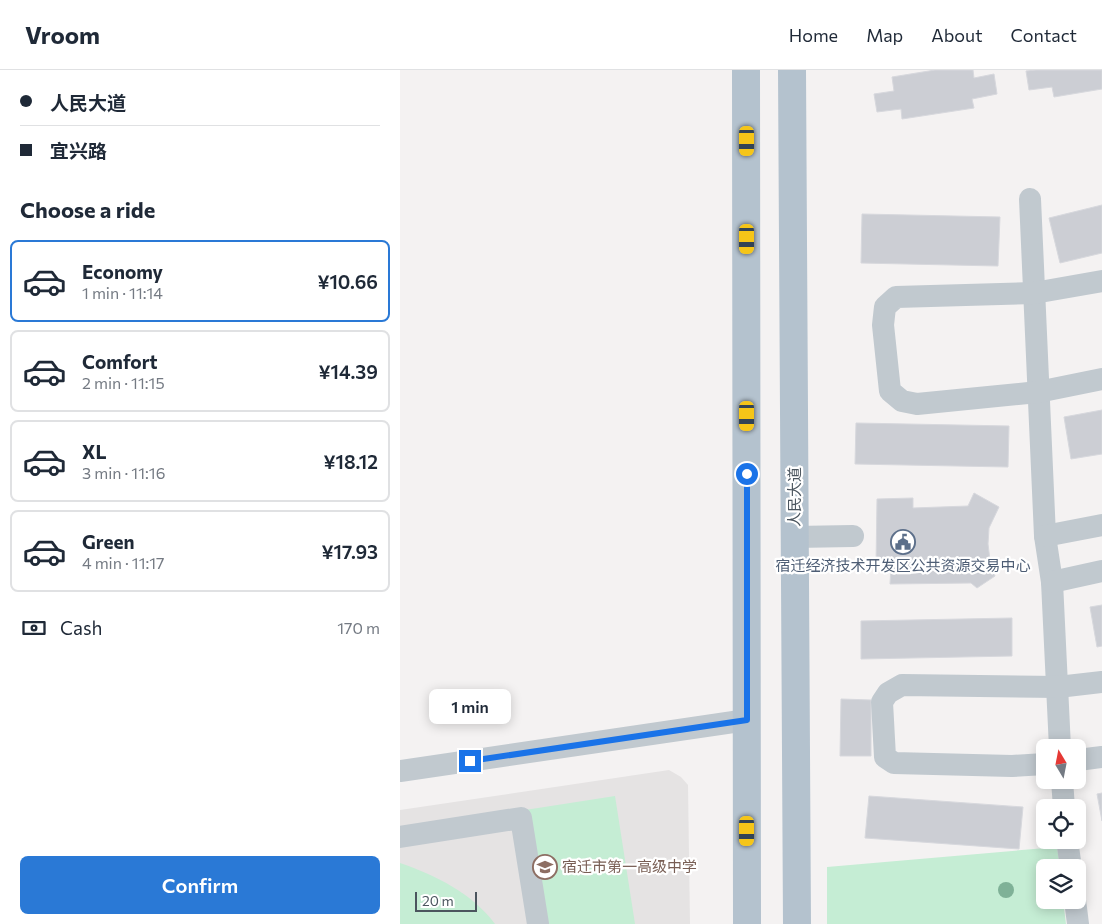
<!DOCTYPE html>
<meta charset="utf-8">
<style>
:root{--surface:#fff;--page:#f2f2f3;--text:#1f2937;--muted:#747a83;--line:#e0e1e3;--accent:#2a79d6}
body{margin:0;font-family:Commissioner,"Noto Sans SC",sans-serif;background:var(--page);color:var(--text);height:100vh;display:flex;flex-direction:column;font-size:19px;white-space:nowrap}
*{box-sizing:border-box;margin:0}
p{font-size:16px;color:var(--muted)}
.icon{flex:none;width:28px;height:28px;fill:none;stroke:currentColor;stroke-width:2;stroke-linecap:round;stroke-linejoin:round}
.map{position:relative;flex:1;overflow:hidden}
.side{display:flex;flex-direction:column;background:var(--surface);width:400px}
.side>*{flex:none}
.banner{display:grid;align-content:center;height:110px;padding:0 20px;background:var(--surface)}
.needle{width:32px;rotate:350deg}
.fabs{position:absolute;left:636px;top:669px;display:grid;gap:10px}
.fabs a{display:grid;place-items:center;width:50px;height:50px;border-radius:8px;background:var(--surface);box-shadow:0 2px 12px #0003;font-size:25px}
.scale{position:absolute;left:15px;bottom:12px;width:62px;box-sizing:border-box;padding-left:5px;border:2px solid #4b555e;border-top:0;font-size:14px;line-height:18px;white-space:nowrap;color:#4b555e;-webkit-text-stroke:4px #fff;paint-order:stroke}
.end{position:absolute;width:22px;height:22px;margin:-11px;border:6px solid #1a73e8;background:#fff;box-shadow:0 0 0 2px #fff}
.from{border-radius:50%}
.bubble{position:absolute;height:35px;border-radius:8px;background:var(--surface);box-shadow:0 2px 12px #0003;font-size:16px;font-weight:600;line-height:35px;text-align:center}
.car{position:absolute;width:15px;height:30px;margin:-15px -8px;border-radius:6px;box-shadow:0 0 4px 1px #0007;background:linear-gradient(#f5c518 24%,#345 0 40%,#f5c518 0 76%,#345 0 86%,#f5c518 0)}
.banner b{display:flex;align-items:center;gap:18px;height:48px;font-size:19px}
.banner b+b{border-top:1px solid var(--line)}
.banner i{width:12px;height:12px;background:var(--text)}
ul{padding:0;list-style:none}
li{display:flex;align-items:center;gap:15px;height:82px;margin:0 10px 8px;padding:0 10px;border:2px solid var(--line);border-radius:8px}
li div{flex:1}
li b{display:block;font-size:19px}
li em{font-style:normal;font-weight:600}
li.selected{border-color:var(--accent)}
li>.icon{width:45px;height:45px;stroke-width:1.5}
h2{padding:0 20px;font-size:22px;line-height:60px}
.pay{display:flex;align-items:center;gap:12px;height:55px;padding:0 20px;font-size:19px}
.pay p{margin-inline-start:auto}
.cta{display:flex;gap:10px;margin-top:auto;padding:10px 20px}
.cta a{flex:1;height:58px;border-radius:8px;background:var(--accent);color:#fff;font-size:20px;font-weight:600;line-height:58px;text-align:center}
header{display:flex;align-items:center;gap:30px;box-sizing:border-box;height:70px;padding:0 25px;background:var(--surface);border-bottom:1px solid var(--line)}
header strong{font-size:24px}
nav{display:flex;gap:28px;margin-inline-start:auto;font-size:18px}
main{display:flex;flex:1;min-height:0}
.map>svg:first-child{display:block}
.education{fill:#e5e3e3}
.green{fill:#c5edd4}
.building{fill:#ccced4;stroke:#d7d8dd}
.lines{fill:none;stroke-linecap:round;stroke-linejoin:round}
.minor{stroke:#c1c9cf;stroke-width:22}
.major{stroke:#b4c2ce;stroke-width:28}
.tree{fill:#7fb197}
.route{stroke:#1a73e8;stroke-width:6}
.labels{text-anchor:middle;stroke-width:4.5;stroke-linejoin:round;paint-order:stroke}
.street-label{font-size:15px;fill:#4b555e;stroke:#fff}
.service-label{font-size:15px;fill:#4e5e75;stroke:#fff}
.education-label{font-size:15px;fill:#785e54;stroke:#fff;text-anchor:start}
</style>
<header>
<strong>Vroom</strong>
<nav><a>Home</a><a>Map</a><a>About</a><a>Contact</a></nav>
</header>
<main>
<section class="side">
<div class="banner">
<b><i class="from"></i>人民大道</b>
<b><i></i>宜兴路</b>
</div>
<h2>Choose a ride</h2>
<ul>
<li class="selected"><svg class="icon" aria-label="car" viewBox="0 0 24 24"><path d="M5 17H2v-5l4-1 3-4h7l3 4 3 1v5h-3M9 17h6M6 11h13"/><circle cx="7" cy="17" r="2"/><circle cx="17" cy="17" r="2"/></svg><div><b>Economy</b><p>1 min · 11:14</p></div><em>¥10.66</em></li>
<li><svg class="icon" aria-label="car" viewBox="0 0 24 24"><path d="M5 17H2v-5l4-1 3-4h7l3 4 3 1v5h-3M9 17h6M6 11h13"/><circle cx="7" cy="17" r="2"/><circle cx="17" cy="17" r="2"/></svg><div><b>Comfort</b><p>2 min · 11:15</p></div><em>¥14.39</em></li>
<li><svg class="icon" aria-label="car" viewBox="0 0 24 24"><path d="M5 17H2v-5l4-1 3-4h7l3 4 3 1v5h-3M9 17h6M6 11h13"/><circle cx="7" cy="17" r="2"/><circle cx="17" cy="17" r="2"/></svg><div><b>XL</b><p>3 min · 11:16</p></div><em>¥18.12</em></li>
<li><svg class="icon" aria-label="car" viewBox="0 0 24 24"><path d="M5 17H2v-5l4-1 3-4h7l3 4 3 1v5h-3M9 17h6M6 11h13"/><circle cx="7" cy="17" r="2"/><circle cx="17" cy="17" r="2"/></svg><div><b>Green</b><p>4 min · 11:17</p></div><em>¥17.93</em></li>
</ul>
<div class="pay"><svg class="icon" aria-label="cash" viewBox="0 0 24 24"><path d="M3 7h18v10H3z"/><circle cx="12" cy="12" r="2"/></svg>Cash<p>170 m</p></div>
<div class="cta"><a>Confirm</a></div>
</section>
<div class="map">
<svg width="702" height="854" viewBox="0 0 702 854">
<rect width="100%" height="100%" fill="#f4f2f2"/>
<polygon class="education" points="269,700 281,707 288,715 290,854 0,854 0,740"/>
<g class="green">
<polygon points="215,726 235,854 143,854 125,740"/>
<polygon points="657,777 660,797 645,798 645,830 663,830 666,854 427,854 427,797"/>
<path d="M0 793C35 805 72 823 95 854H0Z"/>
</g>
<g class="building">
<polygon points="535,0 573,0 574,8 594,4 597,24 572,29 574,38 502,49 501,39 477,42 474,24 494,21 492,7"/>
<polygon points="636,0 702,0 702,19 654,27 652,17 629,20 626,1"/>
<polygon points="702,135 702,183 660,193 649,148"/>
<polygon points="462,144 600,147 598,196 461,193"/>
<polygon points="702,340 702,384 671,389 664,347"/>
<polygon points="456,353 609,356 608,397 455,394"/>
<polygon points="574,423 599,437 589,458 588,474 590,490 595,506 577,518 571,513 490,514 491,496 476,495 477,429 513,428 513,438 568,436"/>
<polygon points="702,535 702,576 697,577 690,537"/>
<polygon points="612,548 612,586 461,589 461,551"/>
<polygon points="441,629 471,630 471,686 440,686"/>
<polygon points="702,723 702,751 697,724"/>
<polygon points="469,726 623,737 619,779 465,768"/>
</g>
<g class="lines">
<g class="minor">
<polyline points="630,129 645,466 652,512 660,678"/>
<polyline points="702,211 634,223 496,227 485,237 483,255 490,321 502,331 517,334 638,322 702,309"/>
<polyline points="645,466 702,455"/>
<polyline points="395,467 453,466"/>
<polyline points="652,512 702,501"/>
<polyline points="678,690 702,687"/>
<polyline points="645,694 612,696 494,693 485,687 482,632 488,623 502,615 658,617 702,612"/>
<polyline points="0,701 347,650"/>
<polyline points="662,710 664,738"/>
<polyline points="0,767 121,748 138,854"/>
<polyline points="667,770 671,798"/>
<polyline points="675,830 678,854"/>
</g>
<g class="major">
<polyline points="346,0 347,854"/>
<polyline points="392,0 397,854"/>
</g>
</g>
<circle class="tree" cx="606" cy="820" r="8"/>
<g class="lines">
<polyline class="route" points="70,691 347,650 347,404"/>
</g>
<defs>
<symbol id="civic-ring" viewBox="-11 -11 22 22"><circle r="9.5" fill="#fff" stroke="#5c6f8a" stroke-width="1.5"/><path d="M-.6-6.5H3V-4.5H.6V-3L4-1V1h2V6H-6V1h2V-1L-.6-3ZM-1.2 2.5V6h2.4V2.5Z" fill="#5c6f8a"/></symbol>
<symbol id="school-ring" viewBox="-11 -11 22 22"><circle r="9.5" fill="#fff" stroke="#8d6e63" stroke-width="1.5"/><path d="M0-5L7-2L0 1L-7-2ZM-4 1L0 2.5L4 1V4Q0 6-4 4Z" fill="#8d6e63"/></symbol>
</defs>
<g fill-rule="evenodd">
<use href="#civic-ring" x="489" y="458" width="28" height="28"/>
<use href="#school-ring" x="131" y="783" width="28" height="28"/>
</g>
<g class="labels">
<g class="street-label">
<text transform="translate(395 427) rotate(-90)" y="5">人民大道</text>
</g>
<g class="service-label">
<text x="503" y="501">宿迁经济技术开发区公共资源交易中心</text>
</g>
<g class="education-label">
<text x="162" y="802">宿迁市第一高级中学</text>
</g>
</g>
</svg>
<div class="fabs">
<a><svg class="needle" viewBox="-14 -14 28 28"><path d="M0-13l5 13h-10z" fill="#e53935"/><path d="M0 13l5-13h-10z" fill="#747a83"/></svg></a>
<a><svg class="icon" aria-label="locate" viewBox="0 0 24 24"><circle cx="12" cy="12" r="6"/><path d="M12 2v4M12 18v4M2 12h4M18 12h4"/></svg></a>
<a><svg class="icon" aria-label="layers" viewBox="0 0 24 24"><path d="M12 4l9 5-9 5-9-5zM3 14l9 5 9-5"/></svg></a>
</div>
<div class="scale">20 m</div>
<i class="end from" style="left:347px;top:404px"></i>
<i class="end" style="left:70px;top:691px"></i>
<div class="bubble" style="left:29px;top:619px;width:82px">1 min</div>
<i class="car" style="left:347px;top:71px;rotate:180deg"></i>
<i class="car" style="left:347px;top:169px;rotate:180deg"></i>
<i class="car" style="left:347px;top:346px;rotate:180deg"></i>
<i class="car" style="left:347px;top:761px;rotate:180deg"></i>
</div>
</main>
